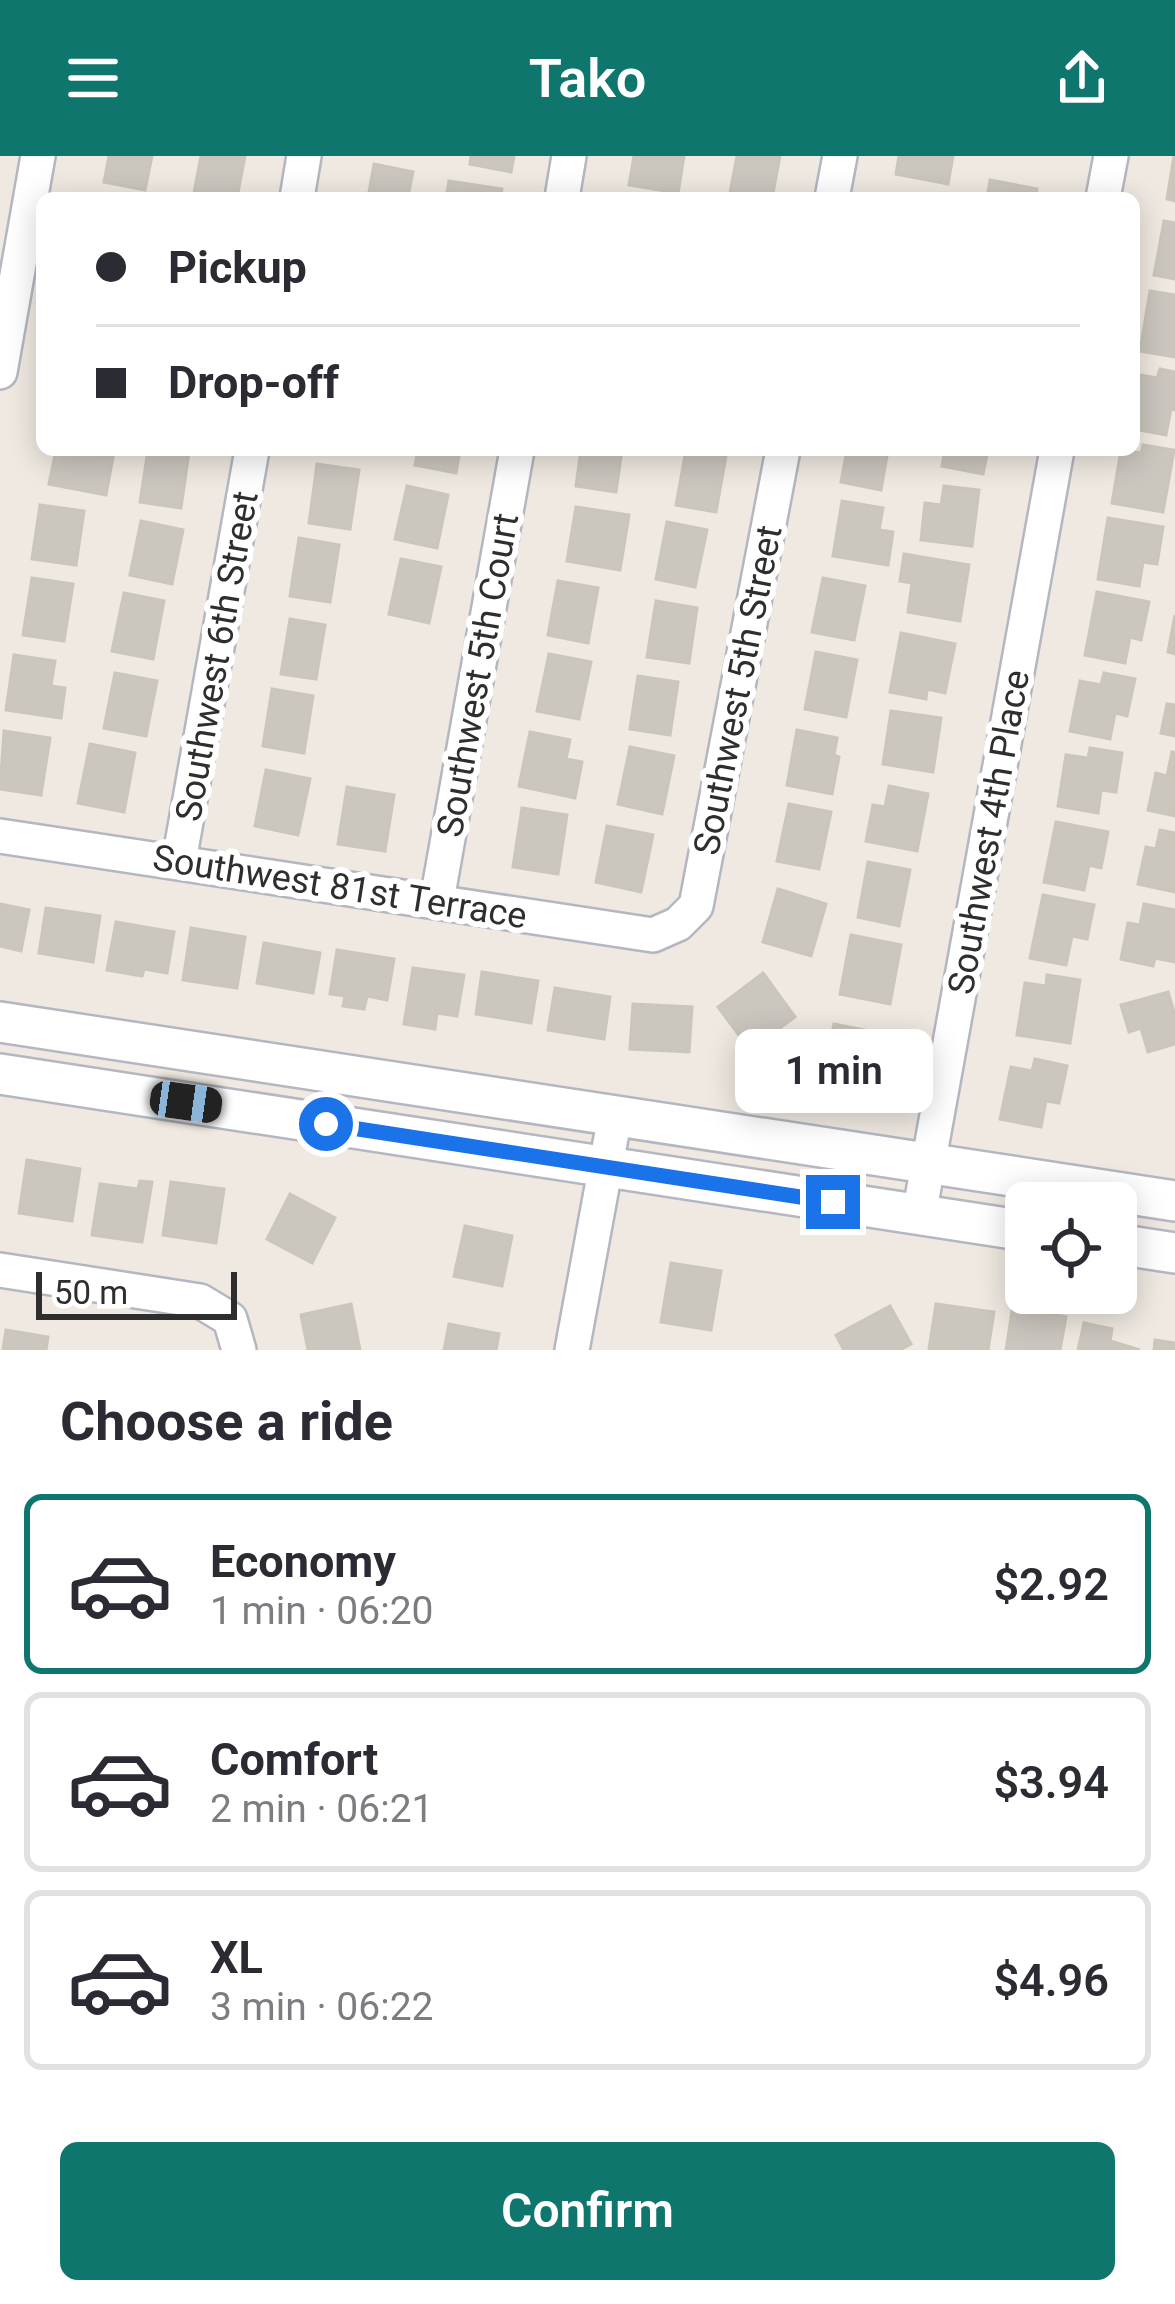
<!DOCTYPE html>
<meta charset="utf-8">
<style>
:root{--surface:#fff;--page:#f7f7f7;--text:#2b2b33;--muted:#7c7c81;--line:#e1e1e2;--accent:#0f766e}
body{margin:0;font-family:Roboto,sans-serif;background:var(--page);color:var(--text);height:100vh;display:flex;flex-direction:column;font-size:45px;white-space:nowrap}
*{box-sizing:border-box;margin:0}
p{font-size:39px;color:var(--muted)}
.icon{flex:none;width:66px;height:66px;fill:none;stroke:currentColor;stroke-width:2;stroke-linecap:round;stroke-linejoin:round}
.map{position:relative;height:1194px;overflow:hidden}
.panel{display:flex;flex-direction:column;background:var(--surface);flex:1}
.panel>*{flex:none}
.top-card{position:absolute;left:36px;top:36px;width:1104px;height:264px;border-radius:18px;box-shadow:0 6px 30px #0003;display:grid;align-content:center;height:264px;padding:0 60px;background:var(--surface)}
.controls{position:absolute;left:1005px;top:1026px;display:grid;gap:24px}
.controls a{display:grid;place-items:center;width:132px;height:132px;border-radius:18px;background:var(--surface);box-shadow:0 6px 30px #0003;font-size:60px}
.scale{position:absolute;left:36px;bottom:30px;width:201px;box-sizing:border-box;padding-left:12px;border:6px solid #2e2e2e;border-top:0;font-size:33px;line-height:42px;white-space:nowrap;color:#2e2e2e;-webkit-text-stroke:9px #fff;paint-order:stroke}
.end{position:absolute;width:54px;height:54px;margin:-27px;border:15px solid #1a73e8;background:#fff;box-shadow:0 0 0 6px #fff}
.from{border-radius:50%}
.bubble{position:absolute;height:84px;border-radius:18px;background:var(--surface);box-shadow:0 6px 30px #0003;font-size:39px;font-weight:600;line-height:84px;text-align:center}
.car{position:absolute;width:36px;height:72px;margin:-36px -18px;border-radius:15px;box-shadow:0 0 9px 3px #0007;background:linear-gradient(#222 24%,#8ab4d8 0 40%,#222 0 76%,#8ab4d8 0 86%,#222 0)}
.top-card b{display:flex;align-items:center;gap:42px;height:114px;font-size:45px}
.top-card b+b{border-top:3px solid var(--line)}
.top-card i{width:30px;height:30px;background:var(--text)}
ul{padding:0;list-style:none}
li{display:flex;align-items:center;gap:36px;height:180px;margin:0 24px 18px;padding:0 36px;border:6px solid var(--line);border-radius:18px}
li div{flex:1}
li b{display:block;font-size:45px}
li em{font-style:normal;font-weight:600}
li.active{border-color:var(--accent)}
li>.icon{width:108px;height:108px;stroke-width:1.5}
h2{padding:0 60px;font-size:54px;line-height:144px}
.primary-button{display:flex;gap:24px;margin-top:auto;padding:24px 60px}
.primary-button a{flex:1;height:138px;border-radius:18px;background:var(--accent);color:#fff;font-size:48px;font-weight:600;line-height:138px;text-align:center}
header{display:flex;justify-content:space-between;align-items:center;height:156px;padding:0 60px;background:var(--accent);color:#fff;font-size:54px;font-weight:600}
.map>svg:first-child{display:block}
.building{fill:#cbc7bf;stroke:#cbc5ba;stroke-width:3}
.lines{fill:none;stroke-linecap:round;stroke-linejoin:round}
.minor-casing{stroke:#b4b7c1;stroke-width:38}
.tertiary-casing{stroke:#b4b7c1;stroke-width:44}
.minor{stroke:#fff;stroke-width:33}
.tertiary{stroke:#fff;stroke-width:39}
.route{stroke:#1a73e8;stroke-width:15}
.labels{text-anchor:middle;stroke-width:12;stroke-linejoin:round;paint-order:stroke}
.street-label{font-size:36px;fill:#2e2e2e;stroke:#fff}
</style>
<header><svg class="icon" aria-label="menu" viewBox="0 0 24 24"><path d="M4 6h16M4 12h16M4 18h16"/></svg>Tako<svg class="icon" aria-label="share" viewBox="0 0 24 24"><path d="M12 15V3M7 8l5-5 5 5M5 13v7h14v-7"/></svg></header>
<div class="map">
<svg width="1175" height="1194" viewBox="0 0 1175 1194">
<rect width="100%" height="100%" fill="#efe9e1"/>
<g class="building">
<polygon points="109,0 152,0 145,34 104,26"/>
<polygon points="201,0 245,0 237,42 193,42"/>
<polygon points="471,0 514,0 511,16 470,8"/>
<polygon points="634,0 684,0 678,37 629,29"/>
<polygon points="737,0 780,0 772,42 729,42"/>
<polygon points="899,0 953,0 948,28 896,18"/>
<polygon points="1174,0 1175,0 1175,45 1167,43"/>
<polygon points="374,8 413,16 408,40 418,42 368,42"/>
<polygon points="990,24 1037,33 1036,42 987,42"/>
<polygon points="449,25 502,33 500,42 446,42"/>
<polygon points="1164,65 1175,67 1175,123 1154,119"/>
<polygon points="1150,135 1175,139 1175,201 1140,195"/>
<polygon points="1160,213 1175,216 1175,254 1171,253 1166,279 1134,273 1135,218 1157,222"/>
<polygon points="1143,289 1174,294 1163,356 1112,347 1121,294 1141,297"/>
<polygon points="56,294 106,294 104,300 113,301 106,339 49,328"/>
<polygon points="148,294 189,296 181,352 140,346"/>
<polygon points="418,294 460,294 456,317 415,309"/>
<polygon points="581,294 622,294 616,336 576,330"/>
<polygon points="686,294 726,300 716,356 676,349"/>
<polygon points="847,294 888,294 881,334 841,326"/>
<polygon points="945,294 988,294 983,318 942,310"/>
<polygon points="317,308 359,314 350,373 309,367"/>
<polygon points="407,330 448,339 437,392 395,383"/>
<polygon points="944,330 979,334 972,390 921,384 925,347 941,349"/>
<polygon points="842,345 883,352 879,374 893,376 888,409 833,400"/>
<polygon points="40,349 84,355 76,409 32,403"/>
<polygon points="576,351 629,359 620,414 567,405"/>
<polygon points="1108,362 1163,371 1157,408 1143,406 1139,430 1098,423"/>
<polygon points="141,365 183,374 172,428 130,419"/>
<polygon points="667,366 707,374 695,431 656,423"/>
<polygon points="299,382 339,389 330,446 290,440"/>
<polygon points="904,398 969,409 960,465 908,456 912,427 900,425"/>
<polygon points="401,403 441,411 429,467 389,458"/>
<polygon points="32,422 73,428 64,485 23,479"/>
<polygon points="823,422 865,430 854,484 812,476"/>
<polygon points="558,425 598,432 588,487 548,479"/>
<polygon points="1097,436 1149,446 1141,484 1130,481 1125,507 1085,499"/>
<polygon points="124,437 164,445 153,503 112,495"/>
<polygon points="656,445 697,452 689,507 647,501"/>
<polygon points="1175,459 1175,498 1168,496"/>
<polygon points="290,463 325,469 316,523 281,518"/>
<polygon points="901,477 955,488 945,537 927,533 926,543 890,536"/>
<polygon points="816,496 857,504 846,561 805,553"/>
<polygon points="549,498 591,506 579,563 537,555"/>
<polygon points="14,499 55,505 51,530 65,532 61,562 6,554"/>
<polygon points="115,517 157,525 146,580 104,572"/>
<polygon points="1104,517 1135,523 1127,560 1115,557 1110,583 1070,575 1080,525 1101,529"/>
<polygon points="638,520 678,526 670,579 630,573"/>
<polygon points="272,533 313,540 304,597 263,590"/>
<polygon points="1167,548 1175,549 1175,580 1161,577"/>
<polygon points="891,555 941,562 933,616 883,608"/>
<polygon points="797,574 837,582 834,599 839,601 832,638 787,629"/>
<polygon points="4,575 50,582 41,639 0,633"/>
<polygon points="530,576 570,584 566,603 582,606 575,642 519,630"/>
<polygon points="90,588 135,597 124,656 78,647"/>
<polygon points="630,591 674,600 662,658 618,648"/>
<polygon points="1090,592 1122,597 1116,636 1101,634 1098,657 1058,650 1066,599 1088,602"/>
<polygon points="1172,596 1175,597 1175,660 1148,654 1156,617 1167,620"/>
<polygon points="266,614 310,623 298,679 255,670"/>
<polygon points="889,630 928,638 917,695 866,685 873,649 885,651"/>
<polygon points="347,631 394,639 385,695 338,688"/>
<polygon points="789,648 831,656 819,713 777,705"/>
<polygon points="522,652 567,659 558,718 513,711"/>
<polygon points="1056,666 1108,676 1101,712 1089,709 1084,734 1044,726"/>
<polygon points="607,670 653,679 641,736 596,726"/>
<polygon points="1160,674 1175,677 1175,736 1138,728 1146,691 1156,693"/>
<polygon points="868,706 910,714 899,770 858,761"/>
<polygon points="778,733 826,748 811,800 763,786"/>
<polygon points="1043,739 1094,749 1087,783 1072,780 1066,809 1030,802"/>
<polygon points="0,748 29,754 21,795 0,790"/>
<polygon points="1144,748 1175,754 1175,806 1155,802 1153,810 1121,803 1128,767 1140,769"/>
<polygon points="46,752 100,760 93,806 39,797"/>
<polygon points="116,766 174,776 167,817 144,813 142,820 107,814"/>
<polygon points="191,772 245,781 237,832 183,824"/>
<polygon points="851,779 901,789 890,848 840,838"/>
<polygon points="264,787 320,797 313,837 257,827"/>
<polygon points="337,794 394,803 387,844 367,840 364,853 343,850 345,840 330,838"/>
<polygon points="413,812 464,819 457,860 437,857 435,873 404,868"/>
<polygon points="482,816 538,825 531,867 476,858"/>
<polygon points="763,817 795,861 750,894 718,851"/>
<polygon points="1047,819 1080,824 1070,887 1017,879 1025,827 1046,830"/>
<polygon points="555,832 610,841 604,883 548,874"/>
<polygon points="1168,836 1175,859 1175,888 1148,896 1141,872 1129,876 1121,849"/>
<polygon points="633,848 692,851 689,896 630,893"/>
<polygon points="834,868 879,877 869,927 824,918"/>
<polygon points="1035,903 1067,910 1059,947 1046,945 1041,971 1000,963 1011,911 1032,915"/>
<polygon points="27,1004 80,1013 72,1065 19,1057"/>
<polygon points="140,1025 152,1026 142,1086 92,1079 100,1028 138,1033"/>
<polygon points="171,1026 224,1033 216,1087 163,1079"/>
<polygon points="290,1038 335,1062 312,1107 267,1083"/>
<polygon points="465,1070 512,1080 502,1130 454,1120"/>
<polygon points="671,1107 721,1115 711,1174 661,1166"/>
<polygon points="1014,1143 1042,1147 1040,1156 1066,1161 1060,1194 1006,1194"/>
<polygon points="351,1148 360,1194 308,1194 301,1159"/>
<polygon points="936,1148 994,1156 988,1194 929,1193"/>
<polygon points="890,1150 911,1188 900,1194 844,1194 836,1179"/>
<polygon points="1084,1167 1112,1173 1110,1185 1140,1194 1078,1194"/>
<polygon points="449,1168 499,1178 496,1194 444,1194"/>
<polygon points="6,1174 48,1181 46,1194 3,1194"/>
<polygon points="1155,1184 1175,1187 1175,1194 1154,1194"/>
</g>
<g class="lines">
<defs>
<g id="minor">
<polyline points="297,42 304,0"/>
<polyline points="562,42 569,0"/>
<polyline points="832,42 840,0"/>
<polyline points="1103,42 1111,0"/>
<polyline points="0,216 38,0"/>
<polyline points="0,680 653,779 678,768 696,750 783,294"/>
<polyline points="179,705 252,294"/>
<polyline points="437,744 517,294"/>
<polyline points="919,1059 1057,294"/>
<polyline points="0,1114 200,1145 230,1163 239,1194"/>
<polyline points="572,1194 615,960"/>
</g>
<g id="tertiary">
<polyline points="0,866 1175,1045"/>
<polyline points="0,918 1026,1075"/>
<polyline points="1116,1088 1175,1097"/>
</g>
</defs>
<use href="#minor" class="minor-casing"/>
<use href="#tertiary" class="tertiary-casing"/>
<use href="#minor" class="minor"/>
<use href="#tertiary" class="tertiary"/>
</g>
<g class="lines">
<polyline class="route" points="326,968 833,1046"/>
</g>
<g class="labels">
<g class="street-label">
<text transform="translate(216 500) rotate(-80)" y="13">Southwest 6th Street</text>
<text transform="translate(477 519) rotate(-80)" y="13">Southwest 5th Court</text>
<text transform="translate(737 534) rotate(-79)" y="13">Southwest 5th Street</text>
<text transform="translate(988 676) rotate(-80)" y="13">Southwest 4th Place</text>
<text transform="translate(340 730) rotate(9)" y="13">Southwest 81st Terrace</text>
</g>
</g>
</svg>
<div class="controls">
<a><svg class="icon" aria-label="locate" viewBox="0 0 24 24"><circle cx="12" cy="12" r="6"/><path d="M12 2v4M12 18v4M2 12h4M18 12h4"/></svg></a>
</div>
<div class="scale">50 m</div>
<i class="end from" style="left:326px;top:968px"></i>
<i class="end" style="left:833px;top:1046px"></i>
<div class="bubble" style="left:735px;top:873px;width:198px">1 min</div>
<i class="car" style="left:186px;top:946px;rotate:98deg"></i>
<div class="top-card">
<b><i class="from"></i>Pickup</b>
<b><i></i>Drop-off</b>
</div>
</div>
<section class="panel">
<h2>Choose a ride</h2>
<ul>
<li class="active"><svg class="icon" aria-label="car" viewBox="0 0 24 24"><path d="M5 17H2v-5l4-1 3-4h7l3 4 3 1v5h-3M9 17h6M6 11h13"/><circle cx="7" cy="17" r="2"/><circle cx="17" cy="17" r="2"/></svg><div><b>Economy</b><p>1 min · 06:20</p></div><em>$2.92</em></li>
<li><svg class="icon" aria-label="car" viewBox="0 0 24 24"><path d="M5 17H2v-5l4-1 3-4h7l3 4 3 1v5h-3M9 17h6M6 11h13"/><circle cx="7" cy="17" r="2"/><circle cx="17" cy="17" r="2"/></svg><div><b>Comfort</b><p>2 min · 06:21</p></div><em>$3.94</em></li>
<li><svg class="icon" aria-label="car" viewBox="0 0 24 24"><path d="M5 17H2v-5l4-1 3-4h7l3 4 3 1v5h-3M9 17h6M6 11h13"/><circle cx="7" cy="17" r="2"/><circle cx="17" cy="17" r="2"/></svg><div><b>XL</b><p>3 min · 06:22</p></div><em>$4.96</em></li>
</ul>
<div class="primary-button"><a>Confirm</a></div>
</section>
